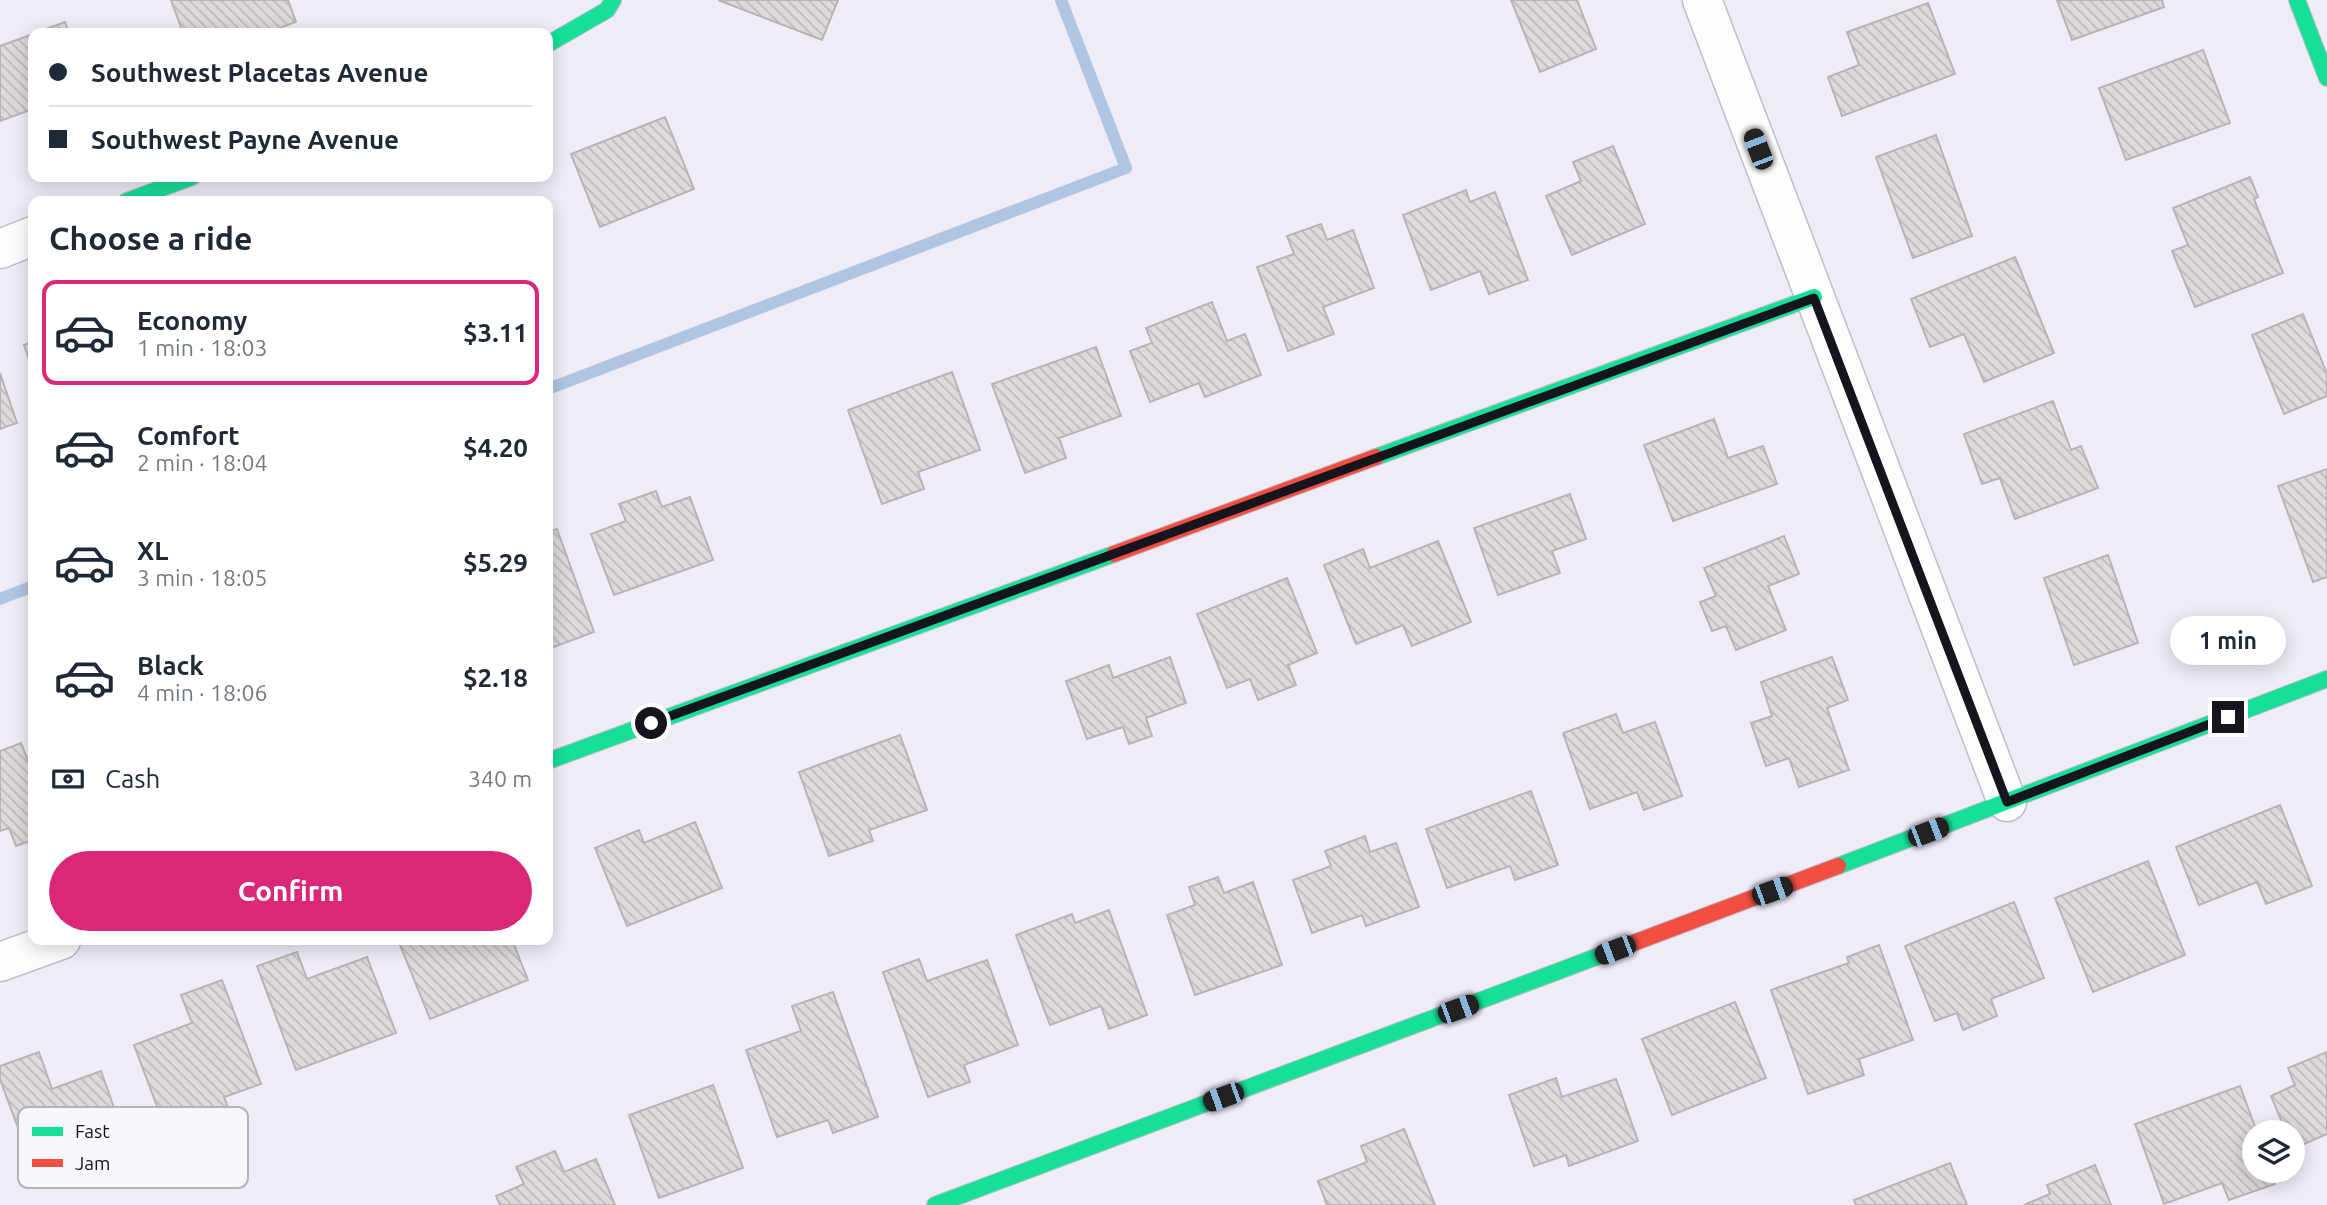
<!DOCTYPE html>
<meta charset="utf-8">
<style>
:root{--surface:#fff;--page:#f2f2f3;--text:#1f2937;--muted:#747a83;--line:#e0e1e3;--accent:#db2777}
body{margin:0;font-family:Ubuntu,sans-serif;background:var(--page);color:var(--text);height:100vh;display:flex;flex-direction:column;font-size:26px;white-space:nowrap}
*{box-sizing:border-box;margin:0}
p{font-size:23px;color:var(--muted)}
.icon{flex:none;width:38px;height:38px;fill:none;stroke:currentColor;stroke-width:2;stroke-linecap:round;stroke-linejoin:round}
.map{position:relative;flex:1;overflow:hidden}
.details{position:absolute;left:28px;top:196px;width:525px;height:749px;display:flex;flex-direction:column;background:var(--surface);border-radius:14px;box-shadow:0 4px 18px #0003}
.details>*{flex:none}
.top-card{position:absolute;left:28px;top:28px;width:525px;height:154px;border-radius:14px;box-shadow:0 4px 18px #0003;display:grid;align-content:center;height:154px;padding:0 21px;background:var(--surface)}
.controls{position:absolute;left:2242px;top:1120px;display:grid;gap:14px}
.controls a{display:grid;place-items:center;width:63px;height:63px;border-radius:50%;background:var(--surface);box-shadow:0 4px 18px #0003;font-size:35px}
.end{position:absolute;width:32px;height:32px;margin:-16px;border:9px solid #16141c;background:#fff;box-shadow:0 0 0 4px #fff}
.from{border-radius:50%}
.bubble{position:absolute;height:49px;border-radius:24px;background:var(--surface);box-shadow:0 4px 18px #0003;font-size:23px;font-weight:600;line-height:49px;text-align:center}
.car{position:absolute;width:21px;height:42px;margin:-21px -10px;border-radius:9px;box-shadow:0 0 5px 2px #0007;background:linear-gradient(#222 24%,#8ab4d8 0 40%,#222 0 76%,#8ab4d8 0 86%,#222 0)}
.top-card b{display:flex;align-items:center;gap:24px;height:66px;font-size:26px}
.top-card b+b{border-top:2px solid var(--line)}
.top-card i{width:18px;height:18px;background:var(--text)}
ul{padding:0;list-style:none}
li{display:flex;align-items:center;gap:21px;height:105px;margin:0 14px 10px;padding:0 7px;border:4px solid transparent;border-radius:14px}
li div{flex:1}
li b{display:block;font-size:26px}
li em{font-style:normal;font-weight:600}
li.on{border-color:var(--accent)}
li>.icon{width:63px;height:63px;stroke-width:1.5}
h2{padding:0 21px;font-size:32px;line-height:84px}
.pay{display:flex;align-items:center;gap:18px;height:77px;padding:0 21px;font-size:26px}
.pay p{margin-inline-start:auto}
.primary-button{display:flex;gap:14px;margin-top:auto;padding:14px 21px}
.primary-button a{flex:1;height:80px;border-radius:42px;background:var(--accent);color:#fff;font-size:28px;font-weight:600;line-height:80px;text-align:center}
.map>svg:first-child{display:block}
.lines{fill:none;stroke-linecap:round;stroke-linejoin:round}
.stream{stroke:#afc5e1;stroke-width:12}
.building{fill:url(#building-back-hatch);stroke:#b8b4b5;stroke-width:2}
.street-casing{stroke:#bfbdc6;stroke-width:41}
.fast-casing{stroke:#bfbdc6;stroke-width:18}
.jam-casing{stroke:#bfbdc6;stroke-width:18}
.street{stroke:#fdfcfe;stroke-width:38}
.fast{stroke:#16e098;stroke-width:16}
.jam{stroke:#f24e42;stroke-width:16}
.route{stroke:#16141c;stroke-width:9}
.key{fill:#f8f7fb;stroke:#b4b3b8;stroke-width:2}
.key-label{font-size:19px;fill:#16141c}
</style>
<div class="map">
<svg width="2327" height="1205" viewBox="0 0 2327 1205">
<defs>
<pattern id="building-back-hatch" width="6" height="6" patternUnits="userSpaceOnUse" patternTransform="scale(1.75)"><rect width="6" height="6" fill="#dedadb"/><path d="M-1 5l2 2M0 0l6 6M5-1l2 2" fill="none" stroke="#bebabb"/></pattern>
</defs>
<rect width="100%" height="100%" fill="#efecf8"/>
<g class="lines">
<g class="stream">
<polyline points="548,389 1126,168 1061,0"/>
<polyline points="0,599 33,586"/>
</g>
</g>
<g class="building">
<polygon points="171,0 288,0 296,22 266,33 183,33"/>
<polygon points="718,0 838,0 822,40"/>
<polygon points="1511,0 1577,0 1596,49 1540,72"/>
<polygon points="2057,0 2162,0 2164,7 2072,40"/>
<polygon points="1928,3 1955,74 1842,116 1828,77 1859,65 1847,32"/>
<polygon points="65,22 69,33 35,33"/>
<polygon points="33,34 33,109 0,121 0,46"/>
<polygon points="2203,50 2230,123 2126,160 2099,88"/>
<polygon points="665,117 694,189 600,227 571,154"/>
<polygon points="1936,135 1972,236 1913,258 1876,157"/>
<polygon points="1613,146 1645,224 1572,255 1546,196 1581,181 1573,162"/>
<polygon points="2250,177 2258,197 2254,199 2283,273 2195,307 2172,251 2188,245 2173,208"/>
<polygon points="1466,190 1470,202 1495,192 1528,280 1489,294 1480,271 1431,290 1403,215"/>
<polygon points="1321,224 1327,240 1353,230 1374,288 1323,307 1334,334 1288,351 1257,267 1294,254 1287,236"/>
<polygon points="2015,257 2054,353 1984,382 1964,334 1930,347 1911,299"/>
<polygon points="1212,302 1227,341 1245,334 1261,375 1205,397 1199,383 1150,402 1130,351 1152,343 1146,328"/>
<polygon points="2303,314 2327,374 2327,396 2284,414 2252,335"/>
<polygon points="33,342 33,371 24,345"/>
<polygon points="1096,347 1121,416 1059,438 1066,458 1025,473 992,384"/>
<polygon points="952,372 980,450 918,472 924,489 882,504 848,410"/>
<polygon points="0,373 17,423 0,429"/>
<polygon points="2053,401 2071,450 2081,446 2098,488 2015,519 2000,478 1982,484 1964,434"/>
<polygon points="1714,419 1728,458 1763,446 1777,484 1673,521 1644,445"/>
<polygon points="2327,469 2327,577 2313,582 2278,486"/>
<polygon points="656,491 662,507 690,497 713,560 614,595 591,534 626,521 619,504"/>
<polygon points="1570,494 1586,539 1552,551 1560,573 1498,595 1474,528"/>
<polygon points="557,529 594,632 551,648 548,640 548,532"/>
<polygon points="1784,536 1799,574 1768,586 1786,630 1736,650 1726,626 1712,631 1700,602 1716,596 1704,568"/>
<polygon points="1438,541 1471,622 1412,646 1403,625 1356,644 1324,565 1363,549 1370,568"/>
<polygon points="2108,555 2138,643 2074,665 2044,578"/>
<polygon points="1287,578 1317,653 1288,665 1296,685 1258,700 1250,679 1227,688 1197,614"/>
<polygon points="1170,657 1186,703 1146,718 1152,736 1129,744 1123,727 1087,739 1066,681 1109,665 1113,678"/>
<polygon points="1832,657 1848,700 1827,708 1849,770 1799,787 1789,758 1766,766 1751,723 1772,716 1761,682"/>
<polygon points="1616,714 1623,733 1655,722 1682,796 1644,810 1637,792 1590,809 1563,733"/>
<polygon points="900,735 927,810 869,830 873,841 829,856 799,772"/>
<polygon points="21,743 33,774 33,840 16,846 9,828 0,831 0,751"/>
<polygon points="1531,791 1558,865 1515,880 1510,866 1447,888 1426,829"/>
<polygon points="2280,805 2312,886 2266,904 2257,882 2199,905 2176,847"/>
<polygon points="695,822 722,888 627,926 595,848 639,830 644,843"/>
<polygon points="1365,836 1370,852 1396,843 1419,907 1366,926 1362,915 1312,933 1293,880 1331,866 1325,851"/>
<polygon points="2148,861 2185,955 2093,992 2055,898"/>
<polygon points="1218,877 1224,893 1253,882 1282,965 1195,995 1167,915 1195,905 1189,887"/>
<polygon points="2014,902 2044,978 1991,999 1997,1016 1963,1030 1957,1013 1935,1021 1905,946"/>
<polygon points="1109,910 1147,1015 1109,1029 1101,1006 1050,1025 1016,935 1072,914 1075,923"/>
<polygon points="398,940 512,940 528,980 430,1019"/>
<polygon points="1879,945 1913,1040 1859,1059 1864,1075 1808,1094 1771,990 1849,963 1847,957"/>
<polygon points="297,952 307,979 367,957 396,1033 296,1070 257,966"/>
<polygon points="919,959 927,981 987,960 1018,1045 964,1065 970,1082 928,1097 883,972"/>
<polygon points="222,980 261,1084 224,1097 231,1115 169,1138 134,1045 192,1023 181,995"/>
<polygon points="833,992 878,1117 833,1133 828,1120 777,1137 746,1050 801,1031 792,1006"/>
<polygon points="1735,1002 1766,1078 1672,1115 1642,1039"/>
<polygon points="39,1052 52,1089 101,1071 119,1122 100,1129 107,1148 35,1174 0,1079 0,1066"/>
<polygon points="2327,1052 2327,1134 2293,1149 2292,1132 2286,1132 2271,1096 2295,1085 2288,1068"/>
<polygon points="1556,1078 1562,1097 1616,1079 1638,1141 1569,1166 1566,1155 1534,1166 1509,1095"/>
<polygon points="713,1085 743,1168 659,1198 629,1115"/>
<polygon points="2240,1086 2257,1132 2254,1132 2254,1171 2270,1171 2275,1184 2229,1200 2222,1183 2164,1204 2135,1124"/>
<polygon points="1404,1129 1435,1205 1327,1205 1318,1181 1367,1162 1361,1146"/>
<polygon points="555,1151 564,1172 596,1159 615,1205 500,1205 496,1196 524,1184 516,1167"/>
<polygon points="1950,1163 1967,1205 1856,1205 1854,1200"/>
<polygon points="2095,1165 2111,1205 2024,1205 2050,1194 2047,1185"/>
</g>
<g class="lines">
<defs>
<g id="street">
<polyline points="1702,0 2007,802"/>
<polyline points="0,249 33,236"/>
<polyline points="0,962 61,940"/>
</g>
<g id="fast">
<polyline points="2297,0 2327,78"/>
<polyline points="548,44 607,10 613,0"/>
<polyline points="127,201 192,177"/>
<polyline points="1376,457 1814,297"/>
<polyline points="548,761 1114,554"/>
<polyline points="1838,866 2327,679"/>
<polyline points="935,1205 1628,945"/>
</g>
<g id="jam">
<polyline points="1114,554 1376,457"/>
<polyline points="1628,945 1838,866"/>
</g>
</defs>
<use href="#street" class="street-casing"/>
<use href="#fast" class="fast-casing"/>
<use href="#jam" class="jam-casing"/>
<use href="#street" class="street"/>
<use href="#fast" class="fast"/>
<use href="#jam" class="jam"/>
</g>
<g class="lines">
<polyline class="route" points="651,723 1814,298 2007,802 2228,717"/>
</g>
<rect x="18" y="1107" width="230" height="81" rx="10" class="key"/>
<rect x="32" y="1127" width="31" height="9" fill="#16e098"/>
<rect x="32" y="1159" width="31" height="8" fill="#f24e42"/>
<g class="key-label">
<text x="75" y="1138">Fast</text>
<text x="75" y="1170">Jam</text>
</g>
</svg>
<div class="controls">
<a><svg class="icon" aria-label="layers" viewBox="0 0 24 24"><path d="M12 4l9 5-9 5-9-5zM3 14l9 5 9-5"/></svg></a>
</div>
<i class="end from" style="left:651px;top:723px"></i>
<i class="end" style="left:2228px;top:717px"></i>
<div class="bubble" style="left:2170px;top:616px;width:116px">1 min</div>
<i class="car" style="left:1758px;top:149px;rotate:339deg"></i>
<i class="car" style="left:1928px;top:832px;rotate:69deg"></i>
<i class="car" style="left:1772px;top:891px;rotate:70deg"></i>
<i class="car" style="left:1615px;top:950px;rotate:249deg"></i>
<i class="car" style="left:1458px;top:1009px;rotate:70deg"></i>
<i class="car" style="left:1223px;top:1097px;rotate:250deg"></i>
<div class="top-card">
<b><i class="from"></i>Southwest Placetas Avenue</b>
<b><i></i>Southwest Payne Avenue</b>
</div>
<section class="details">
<h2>Choose a ride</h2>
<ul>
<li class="on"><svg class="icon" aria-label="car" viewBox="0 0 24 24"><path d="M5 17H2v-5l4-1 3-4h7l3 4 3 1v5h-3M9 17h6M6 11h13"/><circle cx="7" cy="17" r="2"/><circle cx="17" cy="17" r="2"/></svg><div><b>Economy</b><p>1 min · 18:03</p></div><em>$3.11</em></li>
<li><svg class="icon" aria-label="car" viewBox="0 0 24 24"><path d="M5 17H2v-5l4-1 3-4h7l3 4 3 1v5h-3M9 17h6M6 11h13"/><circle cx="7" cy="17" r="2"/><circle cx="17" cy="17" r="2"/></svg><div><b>Comfort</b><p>2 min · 18:04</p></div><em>$4.20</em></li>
<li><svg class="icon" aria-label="car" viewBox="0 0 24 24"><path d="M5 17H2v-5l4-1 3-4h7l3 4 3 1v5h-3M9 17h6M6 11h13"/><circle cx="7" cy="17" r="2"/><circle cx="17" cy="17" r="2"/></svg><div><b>XL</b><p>3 min · 18:05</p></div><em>$5.29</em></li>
<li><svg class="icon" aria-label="car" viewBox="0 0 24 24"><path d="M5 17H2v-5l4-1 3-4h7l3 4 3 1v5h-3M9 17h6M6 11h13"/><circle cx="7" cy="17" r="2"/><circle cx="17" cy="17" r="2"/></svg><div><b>Black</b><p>4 min · 18:06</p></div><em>$2.18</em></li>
</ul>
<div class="pay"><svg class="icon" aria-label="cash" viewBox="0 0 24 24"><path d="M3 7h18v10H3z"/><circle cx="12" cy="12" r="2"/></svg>Cash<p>340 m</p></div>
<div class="primary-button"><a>Confirm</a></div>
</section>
</div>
